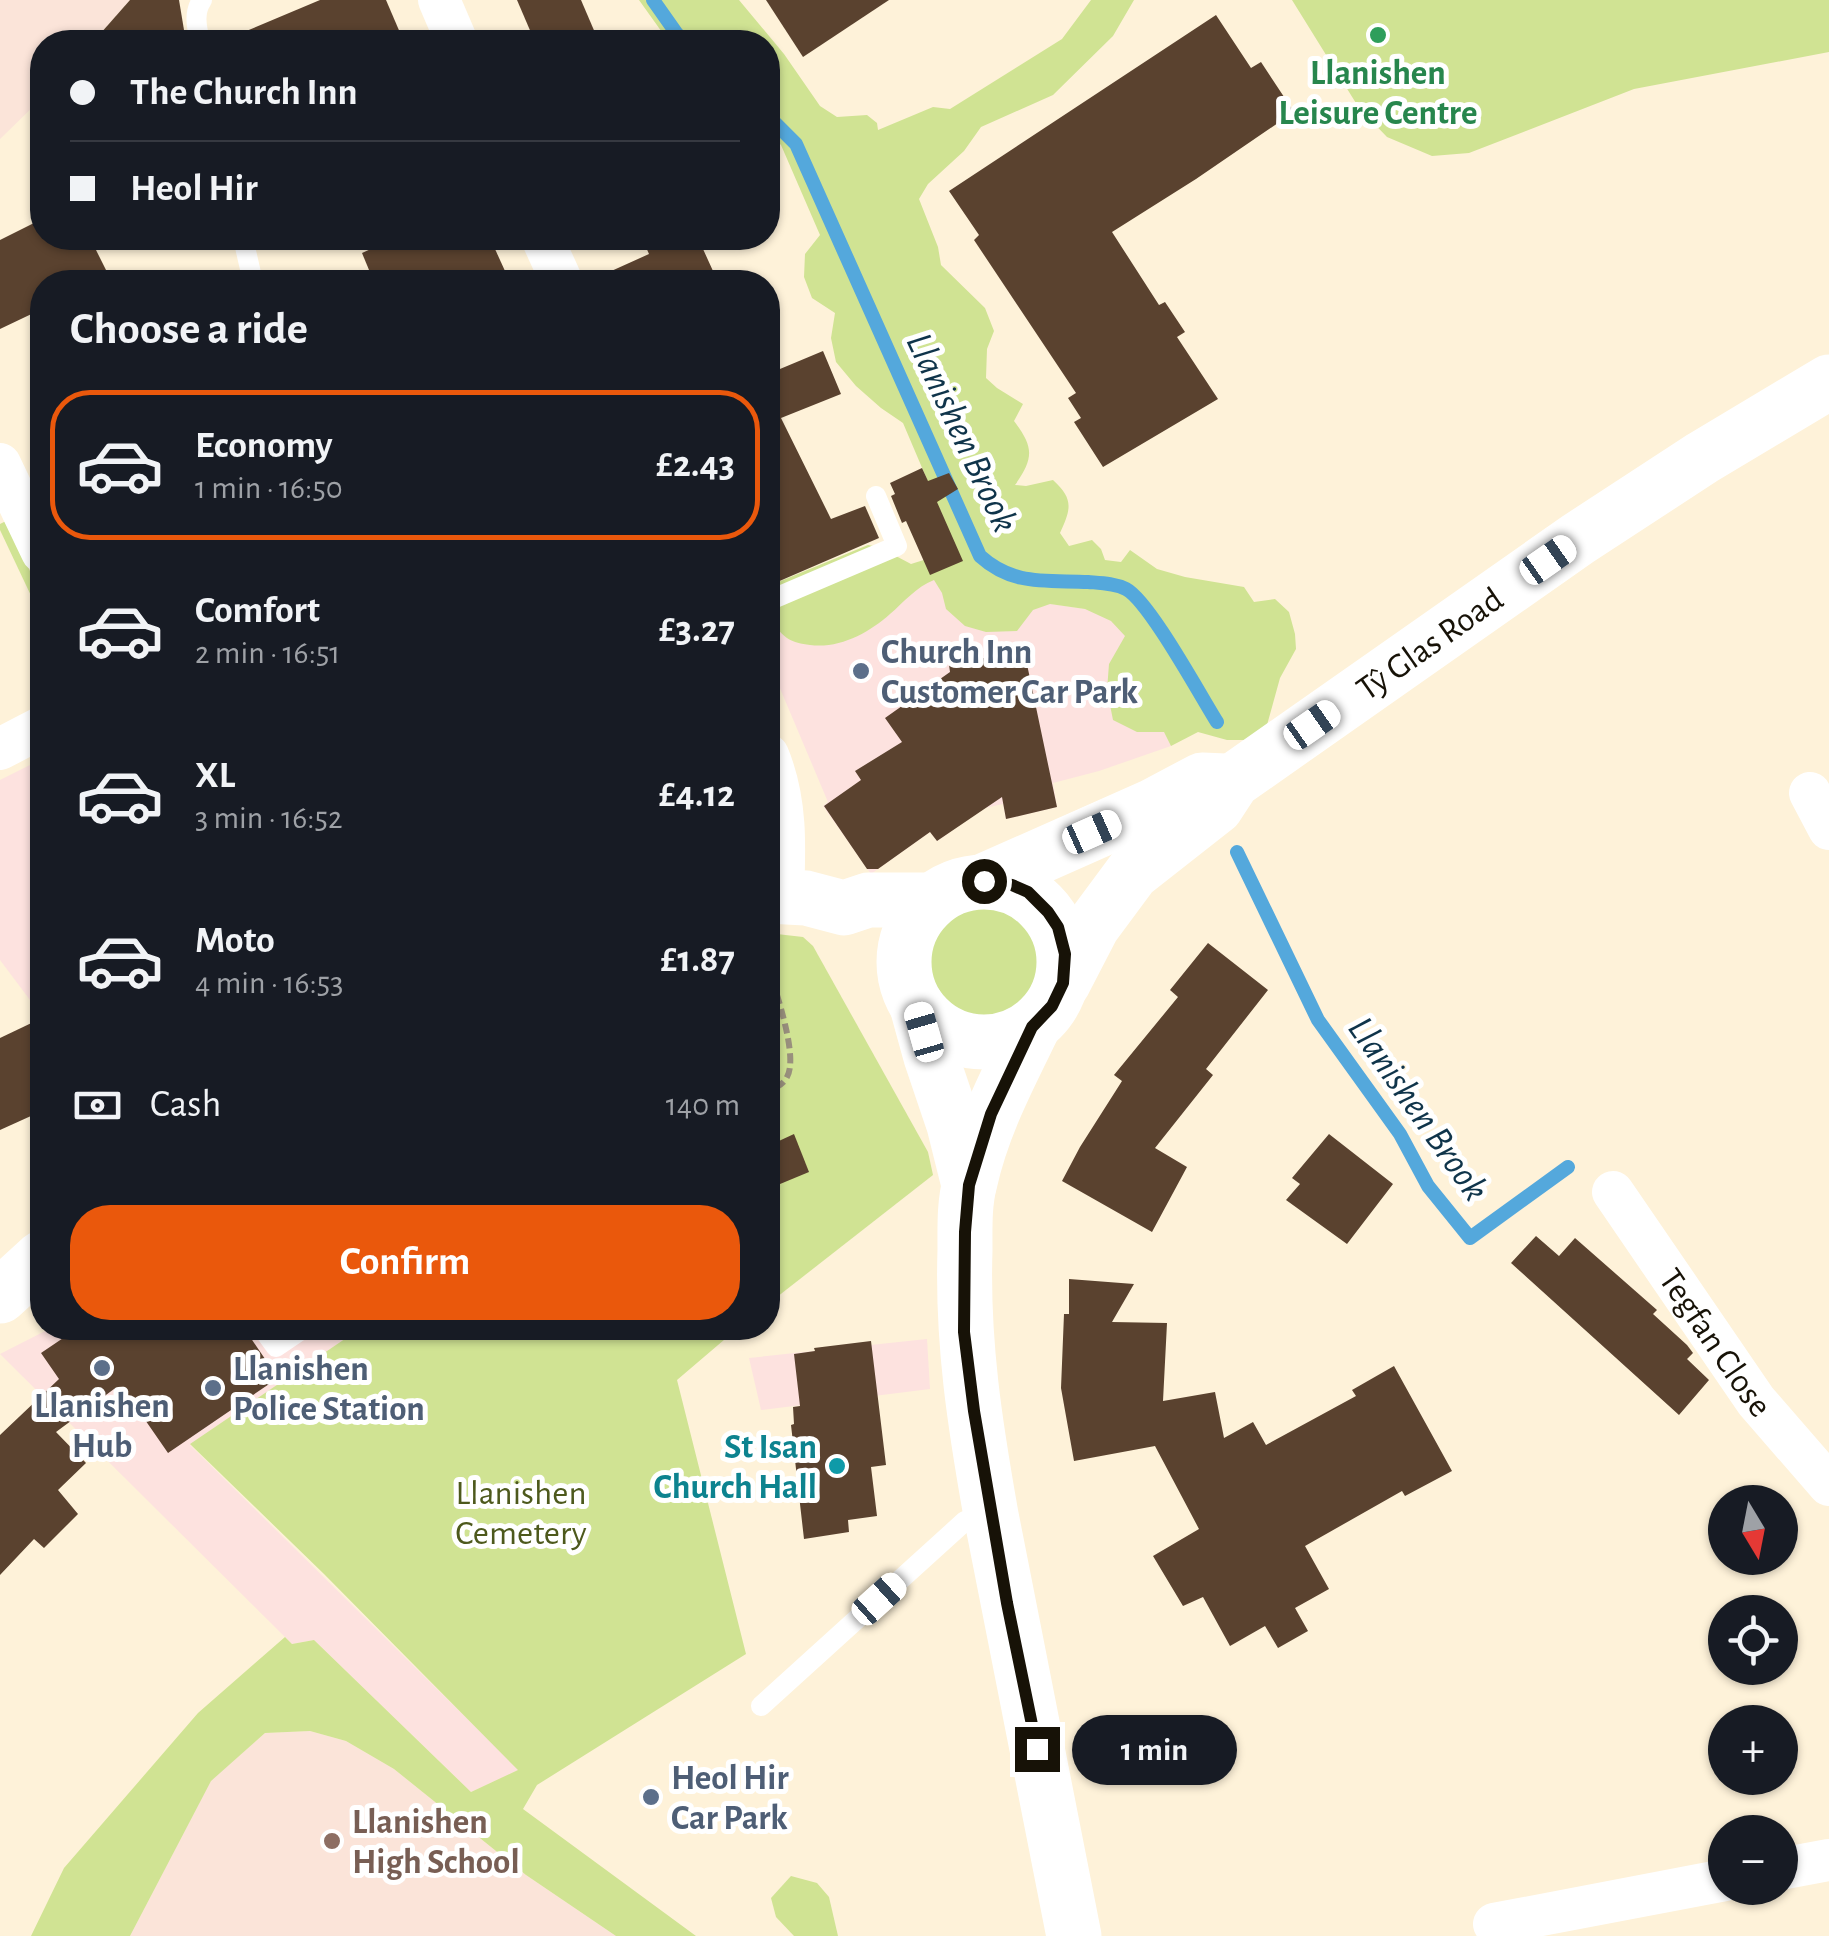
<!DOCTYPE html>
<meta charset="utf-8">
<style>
:root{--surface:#171b24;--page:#242831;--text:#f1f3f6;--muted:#9ea1a6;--line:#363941;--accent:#ea580c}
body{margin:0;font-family:"Alegreya Sans",sans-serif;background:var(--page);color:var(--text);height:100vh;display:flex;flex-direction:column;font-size:38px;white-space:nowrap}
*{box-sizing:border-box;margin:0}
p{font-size:32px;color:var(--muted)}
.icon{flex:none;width:55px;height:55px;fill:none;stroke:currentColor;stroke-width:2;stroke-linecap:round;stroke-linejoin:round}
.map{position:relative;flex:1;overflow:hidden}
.drawer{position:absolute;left:30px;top:270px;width:750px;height:1070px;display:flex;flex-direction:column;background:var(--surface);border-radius:40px;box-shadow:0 2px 8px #0004}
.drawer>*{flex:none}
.guide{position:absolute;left:30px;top:30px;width:750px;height:220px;border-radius:40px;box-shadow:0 2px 8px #0004;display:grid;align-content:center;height:220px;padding:0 40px;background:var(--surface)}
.needle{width:65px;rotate:170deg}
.fabs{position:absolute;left:1708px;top:1485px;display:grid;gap:20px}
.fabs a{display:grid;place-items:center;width:90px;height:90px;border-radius:50%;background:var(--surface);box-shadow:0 2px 8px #0004;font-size:50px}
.end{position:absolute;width:45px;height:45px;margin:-22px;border:12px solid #171207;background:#fff;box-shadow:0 0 0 5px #fff}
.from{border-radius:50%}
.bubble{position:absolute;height:70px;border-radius:35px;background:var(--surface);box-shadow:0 2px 8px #0004;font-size:32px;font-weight:700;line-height:70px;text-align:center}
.car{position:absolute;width:30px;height:60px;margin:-30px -15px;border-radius:12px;box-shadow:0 0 8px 2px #0007;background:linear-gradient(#fff 24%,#345 0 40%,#fff 0 76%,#345 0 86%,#fff 0)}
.guide b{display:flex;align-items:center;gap:35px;height:95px;font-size:38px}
.guide b+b{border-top:2px solid var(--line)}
.guide i{width:25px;height:25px;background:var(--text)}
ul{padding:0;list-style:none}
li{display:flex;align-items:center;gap:30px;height:150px;margin:0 20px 15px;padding:0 20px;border:5px solid transparent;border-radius:40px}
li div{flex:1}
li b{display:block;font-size:38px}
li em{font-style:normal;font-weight:700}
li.on{border-color:var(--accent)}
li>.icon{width:90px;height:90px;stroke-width:1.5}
h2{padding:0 40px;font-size:45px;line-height:120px}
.pay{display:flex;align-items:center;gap:25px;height:110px;padding:0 40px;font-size:38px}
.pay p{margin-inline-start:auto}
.button{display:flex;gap:20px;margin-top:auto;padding:20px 40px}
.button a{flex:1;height:115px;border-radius:40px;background:var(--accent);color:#fff;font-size:40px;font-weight:700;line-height:115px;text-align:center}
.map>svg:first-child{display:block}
.commercial{fill:#fde2df}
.education{fill:#fbe4d9}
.green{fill:#d0e393}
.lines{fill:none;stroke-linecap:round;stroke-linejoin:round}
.stream{stroke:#54a8dc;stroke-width:14}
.building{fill:#5a422f}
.path{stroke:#99907d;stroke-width:6;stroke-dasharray:10 5;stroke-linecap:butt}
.lane{stroke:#fff;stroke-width:20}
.street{stroke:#fff;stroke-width:42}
.secondary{stroke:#fff;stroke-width:55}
.route{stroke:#171207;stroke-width:12}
.leisure-dot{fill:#2e9e5b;stroke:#fff;stroke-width:4}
.service-dot{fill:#5c6f8a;stroke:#fff;stroke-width:4}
.culture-dot{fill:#0f9aa8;stroke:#fff;stroke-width:4}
.education-dot{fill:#8d6e63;stroke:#fff;stroke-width:4}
.labels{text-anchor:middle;stroke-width:10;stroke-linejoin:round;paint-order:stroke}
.leisure-label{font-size:35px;font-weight:bold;fill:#27864d;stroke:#fff}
.street-label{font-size:35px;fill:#171207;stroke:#fff}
.service-label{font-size:35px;font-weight:bold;fill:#4e5e75;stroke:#fff;text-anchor:start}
.culture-label{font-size:35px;font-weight:bold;fill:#0d838f;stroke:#fff;text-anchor:end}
.park-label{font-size:35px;fill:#4d591c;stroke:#fff}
.education-label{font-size:35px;font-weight:bold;fill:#785e54;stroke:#fff;text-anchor:start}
.water-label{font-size:38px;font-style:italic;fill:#0f344a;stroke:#fff}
</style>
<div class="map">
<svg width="1829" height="1936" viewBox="0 0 1829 1936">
<rect width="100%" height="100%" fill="#fef2d9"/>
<g class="commercial">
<polygon points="930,575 998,596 1085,609 1137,625 1148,698 1171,746 1099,771 1053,783 1057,807 1006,819 1003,804 958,814 949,833 937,841 930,832 871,874 823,806 828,802 768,660 768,627"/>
<polygon points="42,759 42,1016 0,960 0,780"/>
<polygon points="51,1328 361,1328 190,1445 519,1770 471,1792 314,1640 292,1644 0,1354"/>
<polygon points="927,1339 930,1389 761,1410 749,1358"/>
</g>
<g class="education">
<polygon points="0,0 130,0 93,42 42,42 42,98 0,139"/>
<polygon points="310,1731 346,1741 394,1769 526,1875 616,1936 130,1936 211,1780 265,1733"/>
</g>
<g class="green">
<path d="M639 0H739L784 54 820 106 837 117 867 115 877 123 878 130 933 107 950 109 1062 39 1091 0H1134L1113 36 1053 95 981 127 964 151 928 184 919 199 938 247 941 265 985 308 994 331 987 349 986 378 997 388 1023 404 1014 421C1034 447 1034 458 1015 485L1026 486 1053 480C1074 499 1071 509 1060 533L1069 546 1092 540 1101 549 1105 560 1121 562 1130 550 1157 569 1185 577 1244 587 1254 602 1275 599 1289 612 1295 634 1296 649 1280 678 1267 725 1249 740H1227L1198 732 1171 746 1164 732H1137L1113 720 1107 690 1109 664 1125 636 1111 621 1085 609 1050 604 1033 610 1017 631 986 632 965 626 946 609 942 593 934 580C916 587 904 602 890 614 869 633 839 649 810 645 792 643 782 638 773 621 777 609 776 596 771 585L868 545 879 547 911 564 930 558 946 524 903 423 881 408 856 386 836 362 831 338 835 313 812 298 804 277 805 254 820 235 781 145 776 140 768 143V42H669Z"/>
<polygon points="1292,0 1829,0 1829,52 1634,89 1469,153 1432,156 1387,137 1359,108"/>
<polygon points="6,521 42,596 42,619 0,530 0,524"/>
<circle cx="985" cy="964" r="61"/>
<polygon points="768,933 803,937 813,946 928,1152 933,1175 768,1304"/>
<polygon points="361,1328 738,1328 677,1380 746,1654 537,1785 523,1809 696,1936 616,1936 526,1875 394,1769 346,1741 310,1731 265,1733 211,1781 130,1936 31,1936 64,1868 198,1713 285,1637 292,1644 314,1640 471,1792 518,1770 324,1574 190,1444"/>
<polygon points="791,1876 817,1883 829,1897 838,1936 794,1936 776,1917 771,1898"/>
</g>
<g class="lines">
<g class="stream">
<polyline points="653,0 677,34 686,42"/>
<path d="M768 116 796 144 980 556C1013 586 1046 580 1088 582 1101 583 1114 583 1126 589 1149 601 1200 695 1217 722"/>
<polyline points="1237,852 1318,1020 1400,1134 1428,1186 1470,1238 1568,1167"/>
</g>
</g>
<g class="building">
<polygon points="130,0 179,0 186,42 93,42"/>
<polygon points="320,0 386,0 404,42 220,42"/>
<polygon points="517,0 581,0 599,42 535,42"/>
<polygon points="766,0 889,0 803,57"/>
<polygon points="1216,15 1251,68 1261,62 1294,112 1196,179 1112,232 1159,305 1165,302 1185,332 1177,337 1218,399 1103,467 1074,422 1081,418 1068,398 1076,393 974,240 979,235 949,191"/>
<polygon points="42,219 42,238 90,238 112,282 42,282 42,309 0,329 0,240"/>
<polygon points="395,238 490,238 510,282 374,282 362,253"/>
<polygon points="642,238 698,238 718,282 587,282 649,254"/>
<polygon points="823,351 841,394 781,418 831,519 865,506 879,538 768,586 768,374"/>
<polygon points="922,468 928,481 949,473 958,489 937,502 963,561 930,575 906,521 902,523 891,496 895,494 890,483"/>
<polygon points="1024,650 1057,807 1006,819 1002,797 937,841 930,832 878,869 867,869 824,806 861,780 855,771 902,742 885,718 950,672 949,665"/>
<polygon points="1208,943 1268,990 1206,1069 1213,1075 1155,1148 1187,1167 1152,1232 1062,1181 1080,1147 1122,1081 1114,1075 1178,997 1170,990"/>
<polygon points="42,1018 42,1111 0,1130 0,1038"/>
<polygon points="794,1134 809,1172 768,1189 768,1146"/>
<polygon points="1329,1134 1393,1184 1347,1244 1286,1200 1300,1184 1292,1178"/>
<polygon points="1536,1236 1559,1256 1575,1238 1657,1310 1653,1314 1687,1345 1693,1353 1687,1359 1709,1380 1679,1415 1511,1263"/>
<polygon points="1069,1279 1134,1284 1112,1322 1167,1323 1163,1401 1215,1392 1224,1438 1253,1422 1266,1445 1356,1396 1352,1390 1394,1366 1452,1471 1405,1496 1402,1491 1305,1546 1329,1589 1295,1608 1308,1631 1278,1648 1265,1626 1230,1646 1203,1597 1183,1606 1153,1556 1199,1529 1155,1446 1074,1461 1061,1388 1064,1314 1069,1314"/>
<polygon points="78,1328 244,1328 278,1378 168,1453 123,1388 117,1392 114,1389 56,1432 86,1463 58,1490 78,1514 44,1548 34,1539 0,1575 0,1435 59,1379 41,1353"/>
<polygon points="871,1341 886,1465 871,1467 877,1516 848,1520 849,1532 804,1539 791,1425 794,1424 793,1407 800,1406 794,1354 815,1351 814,1348"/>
</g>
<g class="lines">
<path class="path" d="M768 966C775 990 799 1056 787 1077 783 1085 775 1088 768 1091"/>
<g class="lane">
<path d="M200 42C197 28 193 13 202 0"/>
<polyline points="243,238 253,282"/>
<polyline points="768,601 897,546 876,496"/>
<polyline points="262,1328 276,1347 304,1328"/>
<polyline points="761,1706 965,1521 989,1515"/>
</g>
<g class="street">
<polyline points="439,0 457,42"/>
<polyline points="542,238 562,282"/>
<polyline points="0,464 42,552"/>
<polyline points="0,749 42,727"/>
<path d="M768 755C787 800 785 847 783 896"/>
<polyline points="1810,793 1829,829"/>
<path id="s1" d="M1613 1192 1756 1401 1829 1485"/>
<polyline points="1780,1869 1829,1860"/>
<polyline points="1494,1924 1725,1880"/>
</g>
<g class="secondary">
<polyline points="984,881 1151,807 1202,780 1225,781"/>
<circle cx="984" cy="962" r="80"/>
<polyline points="768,896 806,898 844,908 868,900 932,900"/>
<path id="s2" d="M1063 983 1092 927 1132 873 1216 807 1233 781 1578 539 1702 458 1829 382"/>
<polyline points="917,1006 931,1057 954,1125 969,1185"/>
<path d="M1033 1027C1008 1078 982 1127 970 1182 964 1204 965 1228 965 1250 962 1342 975 1425 991 1515L1074 1936"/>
<polyline points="0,1296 42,1258"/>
</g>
</g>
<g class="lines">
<polyline class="route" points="984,881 1012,885 1028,892 1048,912 1058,927 1065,954 1063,983 1052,1006 1032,1027 991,1114 969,1185 965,1232 964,1332 974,1411 1007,1603 1037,1749"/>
</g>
<circle class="leisure-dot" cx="1378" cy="35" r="10"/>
<g class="service-dot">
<circle cx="861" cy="671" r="10"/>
<circle cx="102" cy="1368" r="10"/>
<circle cx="213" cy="1388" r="10"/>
<circle cx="651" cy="1797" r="10"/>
</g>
<circle class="culture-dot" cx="837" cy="1466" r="10"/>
<circle class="education-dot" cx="332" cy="1841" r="10"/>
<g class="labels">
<g class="leisure-label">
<text x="1378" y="84">Llanishen<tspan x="1378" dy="40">Leisure Centre</tspan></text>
</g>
<g class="street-label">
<text dy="12" stroke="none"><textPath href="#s2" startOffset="508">Tŷ Glas Road</textPath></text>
<text dy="12" stroke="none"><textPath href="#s1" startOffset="182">Tegfan Close</textPath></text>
</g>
<g class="service-label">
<text x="881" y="663">Church Inn<tspan x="881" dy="40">Customer Car Park</tspan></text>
<text x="233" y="1380">Llanishen<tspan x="233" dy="40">Police Station</tspan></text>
<text x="102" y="1417" text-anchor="middle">Llanishen<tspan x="102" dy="40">Hub</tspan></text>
<text x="671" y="1789">Heol Hir<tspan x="671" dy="40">Car Park</tspan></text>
</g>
<g class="culture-label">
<text x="817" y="1458">St Isan<tspan x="817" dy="40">Church Hall</tspan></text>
</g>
<g class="park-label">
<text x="521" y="1504">Llanishen<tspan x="521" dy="40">Cemetery</tspan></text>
</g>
<g class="education-label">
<text x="352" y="1833">Llanishen<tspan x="352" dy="40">High School</tspan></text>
</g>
<g class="water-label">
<text transform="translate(963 432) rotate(65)" y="13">Llanishen Brook</text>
<text transform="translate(1419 1108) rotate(55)" y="13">Llanishen Brook</text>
</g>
</g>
</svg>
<div class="fabs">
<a><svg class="needle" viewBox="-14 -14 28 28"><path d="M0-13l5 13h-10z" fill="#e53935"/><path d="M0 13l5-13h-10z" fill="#9ea1a6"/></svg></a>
<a><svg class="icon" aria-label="locate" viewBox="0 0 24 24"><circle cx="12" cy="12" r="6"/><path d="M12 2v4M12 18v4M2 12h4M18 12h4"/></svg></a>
<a>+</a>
<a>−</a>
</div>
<i class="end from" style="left:984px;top:881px"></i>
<i class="end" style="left:1037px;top:1749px"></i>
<div class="bubble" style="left:1072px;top:1715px;width:165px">1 min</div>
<i class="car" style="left:1548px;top:560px;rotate:55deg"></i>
<i class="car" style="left:1312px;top:725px;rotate:55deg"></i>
<i class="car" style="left:1092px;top:832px;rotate:66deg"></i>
<i class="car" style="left:924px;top:1032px;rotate:344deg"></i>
<i class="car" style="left:879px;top:1599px;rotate:48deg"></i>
<div class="guide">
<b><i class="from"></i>The Church Inn</b>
<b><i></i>Heol Hir</b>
</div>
<section class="drawer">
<h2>Choose a ride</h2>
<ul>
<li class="on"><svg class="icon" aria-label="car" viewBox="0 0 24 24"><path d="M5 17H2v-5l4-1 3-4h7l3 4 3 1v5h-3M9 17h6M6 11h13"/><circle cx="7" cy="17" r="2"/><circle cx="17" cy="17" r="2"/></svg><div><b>Economy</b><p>1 min · 16:50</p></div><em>£2.43</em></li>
<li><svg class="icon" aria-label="car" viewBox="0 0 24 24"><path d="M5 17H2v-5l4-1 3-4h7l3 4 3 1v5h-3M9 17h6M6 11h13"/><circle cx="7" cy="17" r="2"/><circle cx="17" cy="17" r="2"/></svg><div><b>Comfort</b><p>2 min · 16:51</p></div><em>£3.27</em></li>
<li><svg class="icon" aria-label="car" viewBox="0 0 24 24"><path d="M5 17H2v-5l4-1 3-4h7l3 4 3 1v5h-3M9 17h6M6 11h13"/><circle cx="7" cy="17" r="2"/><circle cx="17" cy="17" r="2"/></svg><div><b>XL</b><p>3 min · 16:52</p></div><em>£4.12</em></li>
<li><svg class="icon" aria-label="car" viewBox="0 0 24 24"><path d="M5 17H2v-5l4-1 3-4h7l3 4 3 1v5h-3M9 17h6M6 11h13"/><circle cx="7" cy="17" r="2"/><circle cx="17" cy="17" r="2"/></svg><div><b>Moto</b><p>4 min · 16:53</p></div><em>£1.87</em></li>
</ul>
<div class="pay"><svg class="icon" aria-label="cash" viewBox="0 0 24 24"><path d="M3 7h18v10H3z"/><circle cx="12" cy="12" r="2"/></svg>Cash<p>140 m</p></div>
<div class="button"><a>Confirm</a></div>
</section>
</div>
